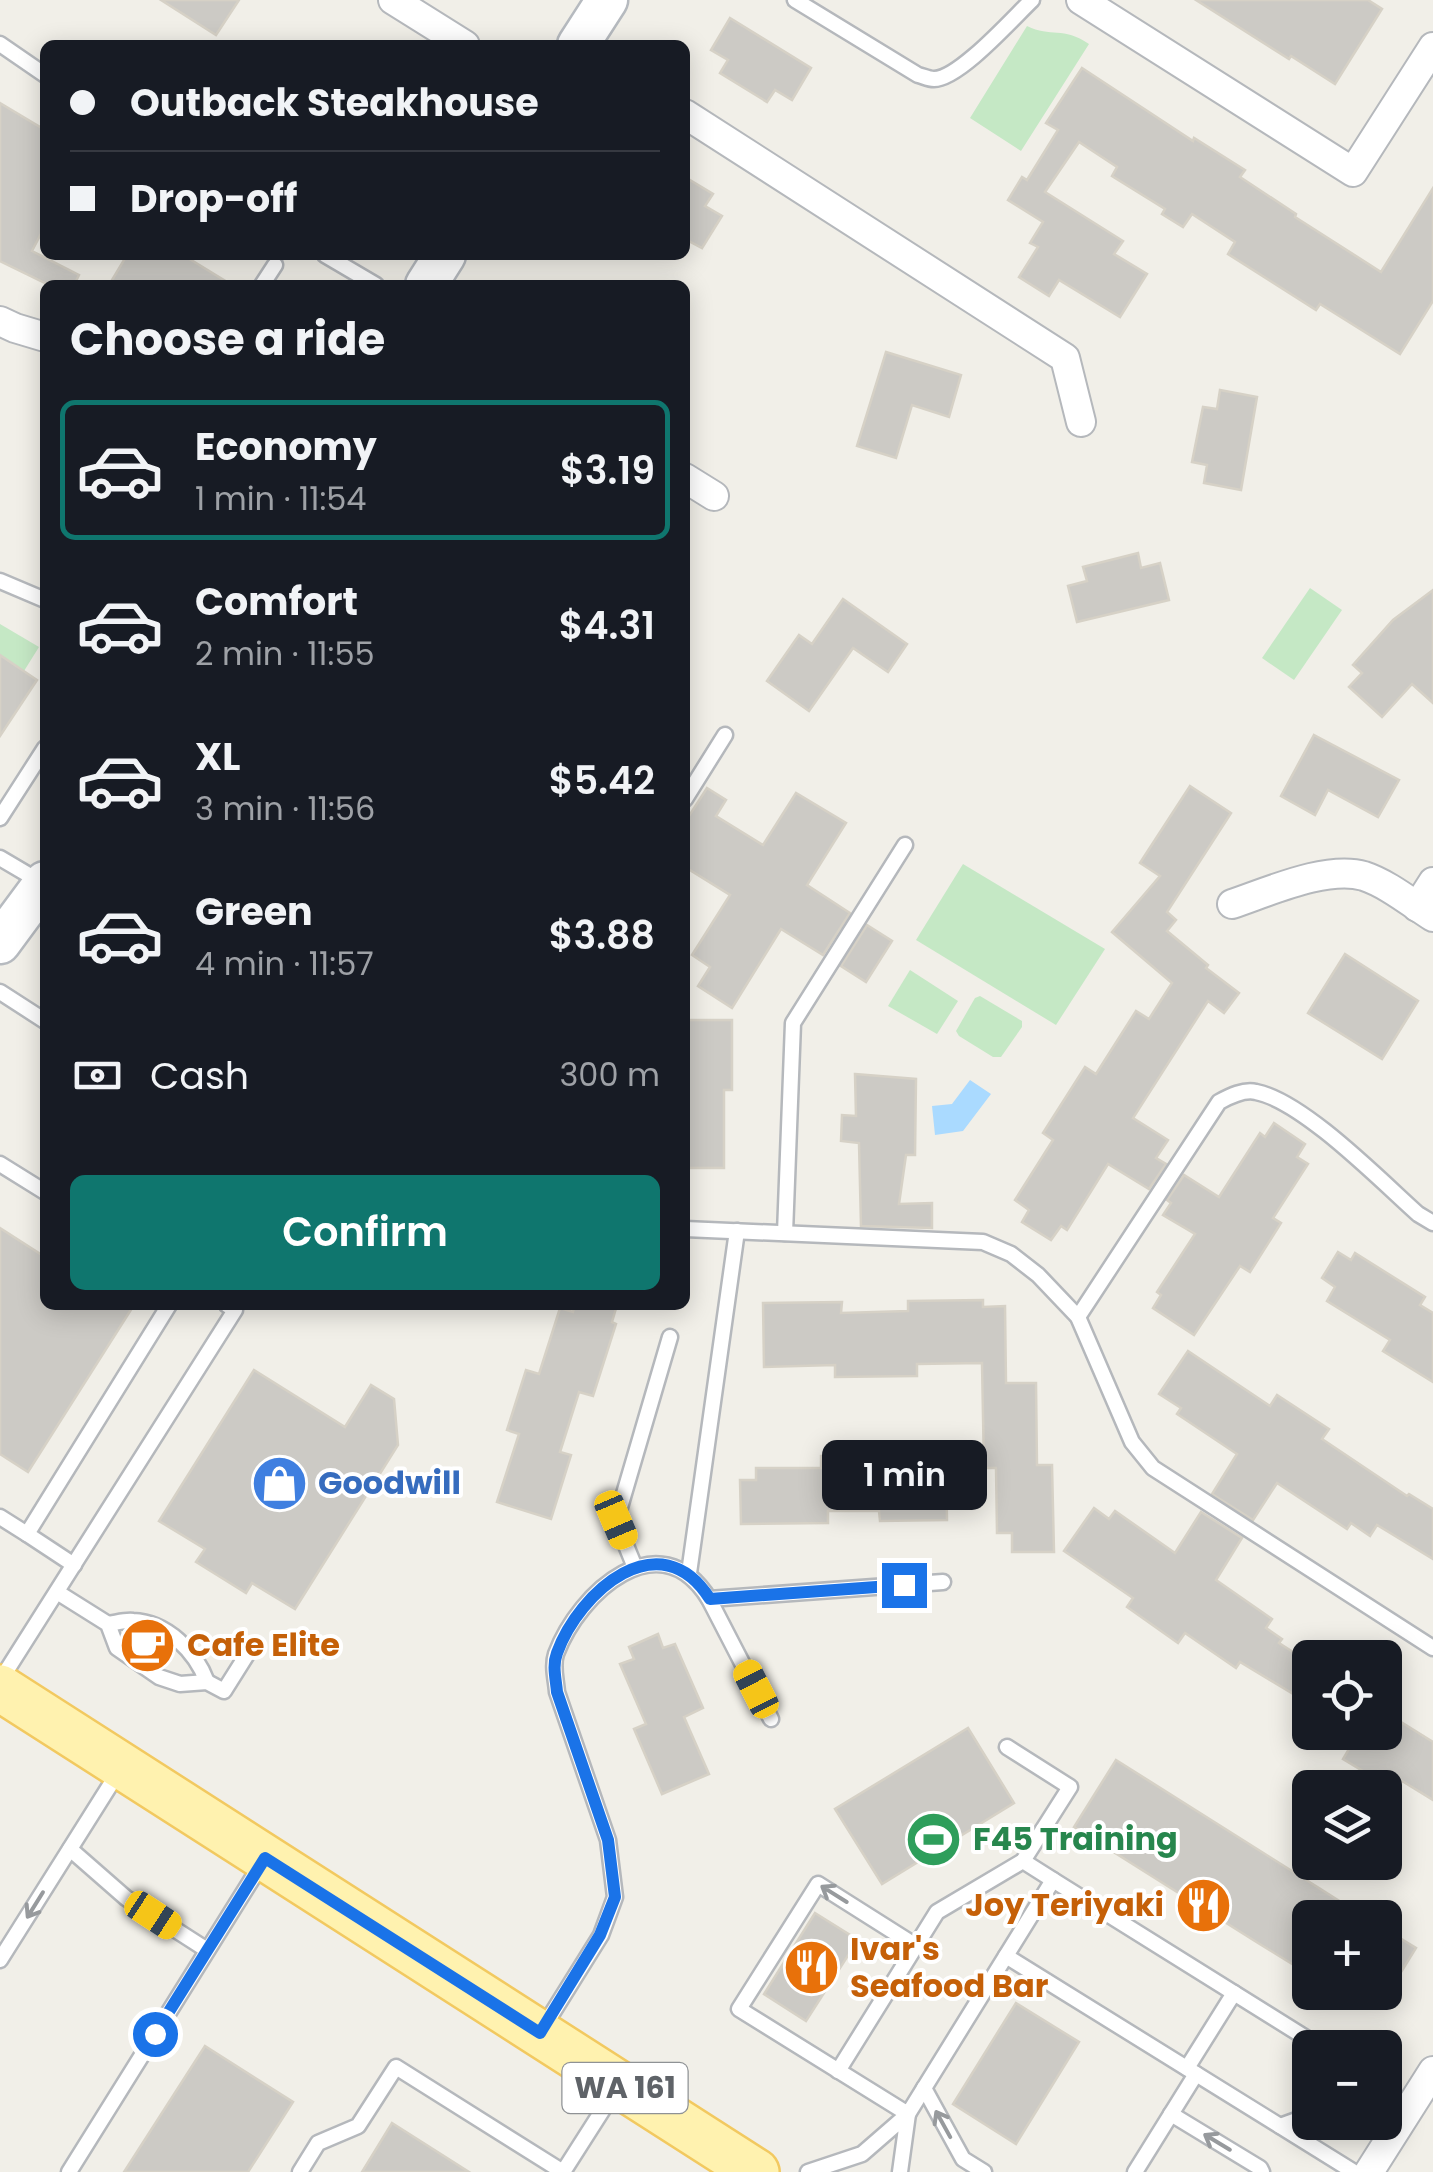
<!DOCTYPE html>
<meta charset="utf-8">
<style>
:root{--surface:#171b24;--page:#242831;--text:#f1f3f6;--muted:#9ea1a6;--line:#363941;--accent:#0f766e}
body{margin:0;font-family:Poppins,sans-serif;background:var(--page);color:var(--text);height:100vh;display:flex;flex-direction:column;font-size:38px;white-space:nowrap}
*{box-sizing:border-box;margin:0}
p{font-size:32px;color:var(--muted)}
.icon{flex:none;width:55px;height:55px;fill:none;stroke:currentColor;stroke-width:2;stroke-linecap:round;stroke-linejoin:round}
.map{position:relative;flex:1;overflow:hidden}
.side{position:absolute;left:40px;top:280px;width:650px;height:1030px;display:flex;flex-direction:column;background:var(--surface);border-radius:15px;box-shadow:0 5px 25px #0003}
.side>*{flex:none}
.guide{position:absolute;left:40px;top:40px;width:650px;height:220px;border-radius:15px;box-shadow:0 5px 25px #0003;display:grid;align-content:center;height:220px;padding:0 30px;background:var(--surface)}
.buttons{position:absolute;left:1292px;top:1640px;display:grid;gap:20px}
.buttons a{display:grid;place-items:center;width:110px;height:110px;border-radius:15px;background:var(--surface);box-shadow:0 5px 25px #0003;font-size:50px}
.end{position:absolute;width:45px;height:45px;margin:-22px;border:12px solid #1a73e8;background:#fff;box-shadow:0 0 0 5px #fff}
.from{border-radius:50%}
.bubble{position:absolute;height:70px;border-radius:15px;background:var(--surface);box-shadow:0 5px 25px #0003;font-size:32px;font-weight:600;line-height:70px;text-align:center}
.car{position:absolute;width:30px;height:60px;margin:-30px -15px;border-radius:12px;box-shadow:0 0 8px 2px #0007;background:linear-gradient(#f5c518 24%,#345 0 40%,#f5c518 0 76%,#345 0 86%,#f5c518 0)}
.guide b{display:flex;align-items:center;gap:35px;height:95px;font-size:38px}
.guide b+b{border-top:2px solid var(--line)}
.guide i{width:25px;height:25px;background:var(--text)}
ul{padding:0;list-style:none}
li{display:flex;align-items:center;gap:30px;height:140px;margin:0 20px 15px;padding:0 10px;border:5px solid transparent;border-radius:15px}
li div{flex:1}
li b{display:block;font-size:38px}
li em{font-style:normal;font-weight:600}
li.on{border-color:var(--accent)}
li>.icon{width:90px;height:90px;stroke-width:1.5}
h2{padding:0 30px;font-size:45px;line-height:120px}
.pay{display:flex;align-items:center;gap:25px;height:110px;padding:0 30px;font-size:38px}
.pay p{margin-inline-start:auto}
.primary-button{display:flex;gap:20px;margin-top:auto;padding:20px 30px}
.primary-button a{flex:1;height:115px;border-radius:15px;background:var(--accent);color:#fff;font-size:40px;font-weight:600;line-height:115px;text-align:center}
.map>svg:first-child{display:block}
.green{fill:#c5e8c5}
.water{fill:#aadaff}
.building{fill:#cccac5;stroke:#d6d1c6;stroke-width:2.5}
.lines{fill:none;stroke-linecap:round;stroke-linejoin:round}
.lane-casing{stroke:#b5b8bc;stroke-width:19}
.street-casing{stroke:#b5b8bc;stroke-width:32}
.secondary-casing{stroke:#b6babf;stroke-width:45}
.primary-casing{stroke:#f2c960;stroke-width:50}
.lane{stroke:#fff;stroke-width:14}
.street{stroke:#fff;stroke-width:28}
.secondary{stroke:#fff;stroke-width:40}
.primary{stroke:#fff2af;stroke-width:45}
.oneway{stroke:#979a9d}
.route{stroke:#1a73e8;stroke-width:12}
.labels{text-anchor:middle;stroke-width:8;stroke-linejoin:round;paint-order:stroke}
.shield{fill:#fff;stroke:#8f9295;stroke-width:2.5}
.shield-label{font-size:30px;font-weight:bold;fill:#5f6368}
.shop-label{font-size:32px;font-weight:bold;fill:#366cbe;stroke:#fff;text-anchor:start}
.food-label{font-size:32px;font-weight:bold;fill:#c56008;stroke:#fff;text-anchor:start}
.leisure-label{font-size:32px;font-weight:bold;fill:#27864d;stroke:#fff;text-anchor:start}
</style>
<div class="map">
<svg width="1433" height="2172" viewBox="0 0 1433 2172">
<rect width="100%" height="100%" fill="#f1efe8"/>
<g class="green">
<path d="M1027 26C1051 38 1063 26 1089 44L1021 151 970 118Z"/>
<polygon points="1310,588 1342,610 1294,680 1262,658"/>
<polygon points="0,624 39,647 24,671 0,655"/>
<polygon points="963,864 1105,949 1056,1025 916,940"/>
<polygon points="910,970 958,1001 937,1034 888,1006"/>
<polygon points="980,996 1022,1021 1022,1027 1001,1057 993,1057 959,1036 956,1031 975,998"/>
</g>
<polygon class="water" points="970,1080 991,1094 963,1131 935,1135 932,1106 952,1104"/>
<g class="building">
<polygon points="161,0 239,0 216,35"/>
<polygon points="1196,0 1368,0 1382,9 1335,84 1291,56 1289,59"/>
<polygon points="730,18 811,68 792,100 775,90 767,102 720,73 728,60 711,50"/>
<polygon points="1082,68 1193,141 1194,138 1245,170 1240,177 1296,214 1295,217 1381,272 1433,188 1433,301 1400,354 1320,304 1316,310 1228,254 1235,242 1192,214 1183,227 1162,214 1165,209 1112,176 1117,167 1079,142 1045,192 1123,241 1114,254 1147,274 1120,317 1059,280 1049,296 1019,277 1038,247 1030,243 1043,222 1008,200 1022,177 1027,180 1058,130 1046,123"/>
<polygon points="0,103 45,130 45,226 32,251 79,275 74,285 49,285 0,261"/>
<polygon points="685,177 713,194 705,206 722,216 702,248 685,239"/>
<polygon points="127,255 183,255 232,285 109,285"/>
<polygon points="886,352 961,375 949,417 912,405 896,458 857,446"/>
<polygon points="1220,390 1257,397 1241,490 1204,483 1207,465 1192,462 1203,407 1217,409"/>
<polygon points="1138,553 1141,568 1160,563 1169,600 1077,622 1068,586 1087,581 1083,567"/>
<polygon points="1433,590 1433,703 1412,684 1382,717 1349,687 1362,673 1353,665 1393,620"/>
<polygon points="843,599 907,644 888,672 853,648 809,711 767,681 799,635 812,644"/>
<polygon points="0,655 37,680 0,736"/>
<polygon points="1314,735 1399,780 1378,817 1328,790 1315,815 1281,796"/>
<polygon points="1190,786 1231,813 1167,912 1176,920 1167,931 1208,965 1206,968 1239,993 1224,1013 1208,1001 1133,1118 1168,1140 1156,1158 1166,1164 1149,1189 1108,1164 1067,1230 1061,1226 1051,1240 1022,1222 1029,1210 1015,1200 1053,1140 1043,1133 1085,1067 1096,1074 1136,1011 1149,1019 1172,983 1112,932 1160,876 1140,863"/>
<polygon points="707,788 726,800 716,816 763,845 796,793 846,823 807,885 850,913 823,955 781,929 732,1008 698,986 710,967 692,955 730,895 685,867 685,822"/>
<polygon points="867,925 892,941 866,982 841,966"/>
<polygon points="1345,954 1418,1001 1382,1059 1308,1013"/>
<polygon points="685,1020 732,1020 732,1090 724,1090 724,1168 685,1168"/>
<polygon points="855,1074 916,1079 915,1155 906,1155 899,1204 932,1203 932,1228 861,1226 859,1143 841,1141 842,1115 856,1116"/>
<polygon points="1274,1123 1305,1144 1297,1157 1308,1164 1273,1218 1281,1223 1250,1272 1240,1266 1194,1335 1153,1308 1161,1295 1157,1292 1195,1234 1163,1215 1171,1203 1167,1200 1184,1175 1219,1197 1260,1133 1265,1137"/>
<polygon points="0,1228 45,1257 45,1305 134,1305 28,1472 0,1454"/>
<polygon points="1338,1252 1351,1260 1355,1253 1425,1297 1420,1305 1433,1313 1433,1382 1383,1351 1390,1340 1327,1301 1335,1287 1322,1278"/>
<polygon points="983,1300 983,1307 1005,1306 1006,1383 1036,1383 1037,1465 1052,1465 1054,1552 1012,1552 1012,1533 997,1533 996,1468 984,1468 982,1363 917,1364 917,1376 835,1377 835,1365 764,1367 763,1303 842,1302 841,1313 908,1311 908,1301"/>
<polygon points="575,1305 617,1305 612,1322 616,1324 593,1396 579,1392 560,1452 571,1455 551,1519 497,1502 519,1434 507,1430 526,1370 539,1374 560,1308 573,1312"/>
<polygon points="1188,1351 1270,1406 1277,1395 1329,1429 1322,1439 1407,1496 1409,1494 1433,1509 1433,1559 1377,1525 1370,1536 1351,1523 1347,1529 1277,1483 1253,1520 1212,1494 1237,1454 1177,1414 1181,1408 1159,1394"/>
<polygon points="254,1370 345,1427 371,1385 394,1399 398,1445 295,1609 252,1583 246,1593 196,1562 205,1549 159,1521"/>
<polygon points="881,1455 882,1465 946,1464 947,1520 880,1521 879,1511 828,1511 828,1523 741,1524 740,1480 756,1480 756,1468 821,1468 821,1456"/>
<polygon points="1094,1508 1109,1519 1115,1511 1175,1553 1201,1512 1242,1538 1216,1580 1272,1619 1266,1628 1282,1639 1279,1643 1310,1663 1310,1704 1240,1662 1236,1668 1185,1633 1178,1643 1127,1607 1133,1598 1064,1551"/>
<polygon points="658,1634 663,1648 675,1644 703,1708 684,1717 709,1774 662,1794 634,1729 646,1724 620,1664 634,1659 629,1647"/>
<polygon points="1385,1712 1433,1742 1433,1800 1402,1781 1396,1791 1343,1759 1359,1732 1385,1732"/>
<polygon points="968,1728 1014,1803 882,1884 835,1809"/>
<polygon points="1116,1760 1319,1888 1366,1918 1310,1918 1310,1975 1258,1943 1074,1827"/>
<polygon points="815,1913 858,1940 806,2021 764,1994"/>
<polygon points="1385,1929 1416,1948 1385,1998"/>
<polygon points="1016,2003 1079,2042 1016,2144 953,2104"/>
<polygon points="205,2046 293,2102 248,2172 124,2172"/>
<polygon points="392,2123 469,2172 362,2172"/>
</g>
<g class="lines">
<defs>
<g id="lane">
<path d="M795 0 918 75C923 76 928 79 934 79 959 79 1013 18 1032 0"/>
<polyline points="0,44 45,75"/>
<polyline points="325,255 376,285"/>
<polyline points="262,285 275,265"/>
<polyline points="0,581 45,600"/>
<polyline points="685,799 725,735"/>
<polyline points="0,818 45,748"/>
<polyline points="0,858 39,881"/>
<polyline points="0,992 45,1021"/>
<polyline points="0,1164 45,1192"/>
<polyline points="685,1229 983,1242 1011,1254 1038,1275 1078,1317 1132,1442 1153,1468 1433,1648"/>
<polyline points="785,1233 793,1023 905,845"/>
<path d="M1078 1317 1219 1102C1230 1096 1244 1089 1256 1092 1303 1101 1381 1181 1418 1214L1433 1223"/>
<polyline points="0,1517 27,1534"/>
<polyline points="74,1565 27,1534 169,1305"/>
<polyline points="634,1565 616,1521 670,1337"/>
<polyline points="689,1573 737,1231"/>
<polyline points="57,1592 108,1624 117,1648 159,1677 180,1684 207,1682 224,1691 253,1645"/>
<polyline points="709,1599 943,1582"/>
<path d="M108 1624C116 1623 125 1620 133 1621 167 1622 196 1652 207 1682"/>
<polyline points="0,1681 235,1310 227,1305"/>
<polyline points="1007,1747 1070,1787 1023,1861"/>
<polyline points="70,1849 126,1898 207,1950"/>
<polyline points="916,1946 818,1884 739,2009 908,2114 1053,1880 1322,2048"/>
<polyline points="1006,1956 1354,2172"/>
<polyline points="0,1960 119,1771"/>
<path d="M543 2028 601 1935 615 1897 608 1840 557 1692C556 1679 552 1666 556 1654 579 1592 660 1520 709 1599L771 1719"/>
<polyline points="1187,2068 1234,1993"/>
<polyline points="838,2071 937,1912 1023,1861 1053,1880"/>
<polyline points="924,2088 963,2159 984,2172"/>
<polyline points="1171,2114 1260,2168 1262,2172"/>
<polyline points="1280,2126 1310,2115"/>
<polyline points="69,2172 262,1863"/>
<polyline points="300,2172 318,2143 358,2126 396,2067 563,2172"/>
<polyline points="563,2172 616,2089"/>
<polyline points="808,2172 862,2154 908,2114 900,2172"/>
<polyline points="1135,2172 1196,2074"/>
</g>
<g id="street">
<polyline points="393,0 465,45"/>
<polyline points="1081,0 1353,172 1433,47"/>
<polyline points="685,114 1065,358 1081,422"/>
<polyline points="0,321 15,328 45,337"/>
<polyline points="685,478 714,496"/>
<path d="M1232 904C1268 892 1327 865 1364 876 1388 884 1411 903 1433 917"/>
<polyline points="1417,907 1433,882"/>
<polyline points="1369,2172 1433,2071"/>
</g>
<g id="secondary">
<polyline points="578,45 607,0"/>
<polyline points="426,285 445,255"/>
<polyline points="0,943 45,882"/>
</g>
<polyline id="primary" points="0,1688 756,2172"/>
</defs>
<use href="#lane" class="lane-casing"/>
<use href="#street" class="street-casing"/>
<use href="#secondary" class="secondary-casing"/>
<use href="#primary" class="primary-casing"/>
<use href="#lane" class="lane"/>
<use href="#street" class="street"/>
<use href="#secondary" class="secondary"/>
<use href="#primary" class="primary"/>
</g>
<defs><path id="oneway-shaft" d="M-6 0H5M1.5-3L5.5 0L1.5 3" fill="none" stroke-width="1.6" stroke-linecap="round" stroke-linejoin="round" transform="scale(2.5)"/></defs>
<g class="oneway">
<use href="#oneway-shaft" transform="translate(834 1894) rotate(-148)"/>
<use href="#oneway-shaft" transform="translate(35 1905) rotate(122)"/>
<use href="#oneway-shaft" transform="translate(943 2124) rotate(-119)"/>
<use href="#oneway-shaft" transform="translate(1217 2142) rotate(-149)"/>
</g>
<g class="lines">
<path class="route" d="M155 2034 265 1858 540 2033 600 1935 615 1897 608 1840 557 1692C556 1679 552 1666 557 1653 579 1592 660 1520 710 1599L904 1585"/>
</g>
<defs>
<symbol id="shop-disc" viewBox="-11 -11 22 22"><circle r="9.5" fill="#3f7fe0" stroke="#fff"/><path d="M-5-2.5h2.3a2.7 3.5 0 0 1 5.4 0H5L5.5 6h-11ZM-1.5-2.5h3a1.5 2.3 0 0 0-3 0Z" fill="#fff"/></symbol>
<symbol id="cafe-disc" viewBox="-11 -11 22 22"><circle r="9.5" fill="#e8710a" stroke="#fff"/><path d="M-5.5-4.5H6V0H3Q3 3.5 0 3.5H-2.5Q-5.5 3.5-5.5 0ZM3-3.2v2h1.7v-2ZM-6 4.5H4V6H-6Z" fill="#fff"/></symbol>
<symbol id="stadium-disc" viewBox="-11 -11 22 22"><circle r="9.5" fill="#2e9e5b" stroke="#fff"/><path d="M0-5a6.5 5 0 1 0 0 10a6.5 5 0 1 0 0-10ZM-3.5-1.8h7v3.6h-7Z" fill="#fff"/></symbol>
<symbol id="restaurant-disc" viewBox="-11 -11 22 22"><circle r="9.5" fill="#e8710a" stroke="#fff"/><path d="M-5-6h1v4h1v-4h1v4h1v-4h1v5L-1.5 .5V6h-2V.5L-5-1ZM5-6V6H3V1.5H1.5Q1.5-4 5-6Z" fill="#fff"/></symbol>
</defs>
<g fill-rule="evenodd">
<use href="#shop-disc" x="248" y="1452" width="63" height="63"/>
<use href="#cafe-disc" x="116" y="1614" width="63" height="63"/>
<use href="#stadium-disc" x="902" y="1808" width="63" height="63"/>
<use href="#restaurant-disc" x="1172" y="1874" width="63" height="63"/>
<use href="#restaurant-disc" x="780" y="1936" width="63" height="63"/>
</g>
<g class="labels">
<rect class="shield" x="562.5" y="2063" width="125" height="50" rx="8"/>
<g class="shield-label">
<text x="625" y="2098">WA 161</text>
</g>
<g class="shop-label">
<text x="318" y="1494">Goodwill</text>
</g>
<g class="food-label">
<text x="187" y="1656">Cafe Elite</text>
<text x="1164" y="1916" text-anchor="end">Joy Teriyaki</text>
<text x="850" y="1960">Ivar's<tspan x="850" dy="37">Seafood Bar</tspan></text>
</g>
<g class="leisure-label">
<text x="973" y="1850">F45 Training</text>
</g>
</g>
</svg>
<div class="buttons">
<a><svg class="icon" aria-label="locate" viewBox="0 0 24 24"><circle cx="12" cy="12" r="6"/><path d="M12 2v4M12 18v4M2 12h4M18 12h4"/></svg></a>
<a><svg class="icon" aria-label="layers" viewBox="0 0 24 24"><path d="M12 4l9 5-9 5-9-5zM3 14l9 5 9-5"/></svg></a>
<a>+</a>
<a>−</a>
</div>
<i class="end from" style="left:155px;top:2034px"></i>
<i class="end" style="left:904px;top:1585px"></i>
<div class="bubble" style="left:822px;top:1440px;width:165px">1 min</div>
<i class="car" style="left:616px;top:1520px;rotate:157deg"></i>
<i class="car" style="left:756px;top:1689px;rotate:333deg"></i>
<i class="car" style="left:153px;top:1915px;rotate:123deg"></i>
<div class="guide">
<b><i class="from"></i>Outback Steakhouse</b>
<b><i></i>Drop-off</b>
</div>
<section class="side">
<h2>Choose a ride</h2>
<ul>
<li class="on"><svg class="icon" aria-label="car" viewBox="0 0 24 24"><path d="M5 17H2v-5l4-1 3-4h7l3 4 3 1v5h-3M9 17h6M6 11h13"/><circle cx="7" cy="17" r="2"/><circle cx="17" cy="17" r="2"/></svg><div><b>Economy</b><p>1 min · 11:54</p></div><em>$3.19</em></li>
<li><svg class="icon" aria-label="car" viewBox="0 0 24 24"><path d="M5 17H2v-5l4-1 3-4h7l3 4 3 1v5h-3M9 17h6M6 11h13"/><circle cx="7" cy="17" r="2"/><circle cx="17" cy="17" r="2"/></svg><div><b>Comfort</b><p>2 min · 11:55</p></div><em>$4.31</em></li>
<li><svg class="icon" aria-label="car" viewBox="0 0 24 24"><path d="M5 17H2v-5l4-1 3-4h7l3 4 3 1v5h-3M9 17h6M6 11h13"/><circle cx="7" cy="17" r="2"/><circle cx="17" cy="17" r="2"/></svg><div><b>XL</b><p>3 min · 11:56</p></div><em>$5.42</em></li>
<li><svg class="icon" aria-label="car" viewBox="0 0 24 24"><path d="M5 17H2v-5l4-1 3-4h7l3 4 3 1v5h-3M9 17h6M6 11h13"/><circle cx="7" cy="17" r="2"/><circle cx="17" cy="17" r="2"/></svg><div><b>Green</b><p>4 min · 11:57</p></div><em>$3.88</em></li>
</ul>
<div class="pay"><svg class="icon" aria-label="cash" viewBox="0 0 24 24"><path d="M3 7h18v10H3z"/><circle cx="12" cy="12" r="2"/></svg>Cash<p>300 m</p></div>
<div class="primary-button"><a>Confirm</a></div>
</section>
</div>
